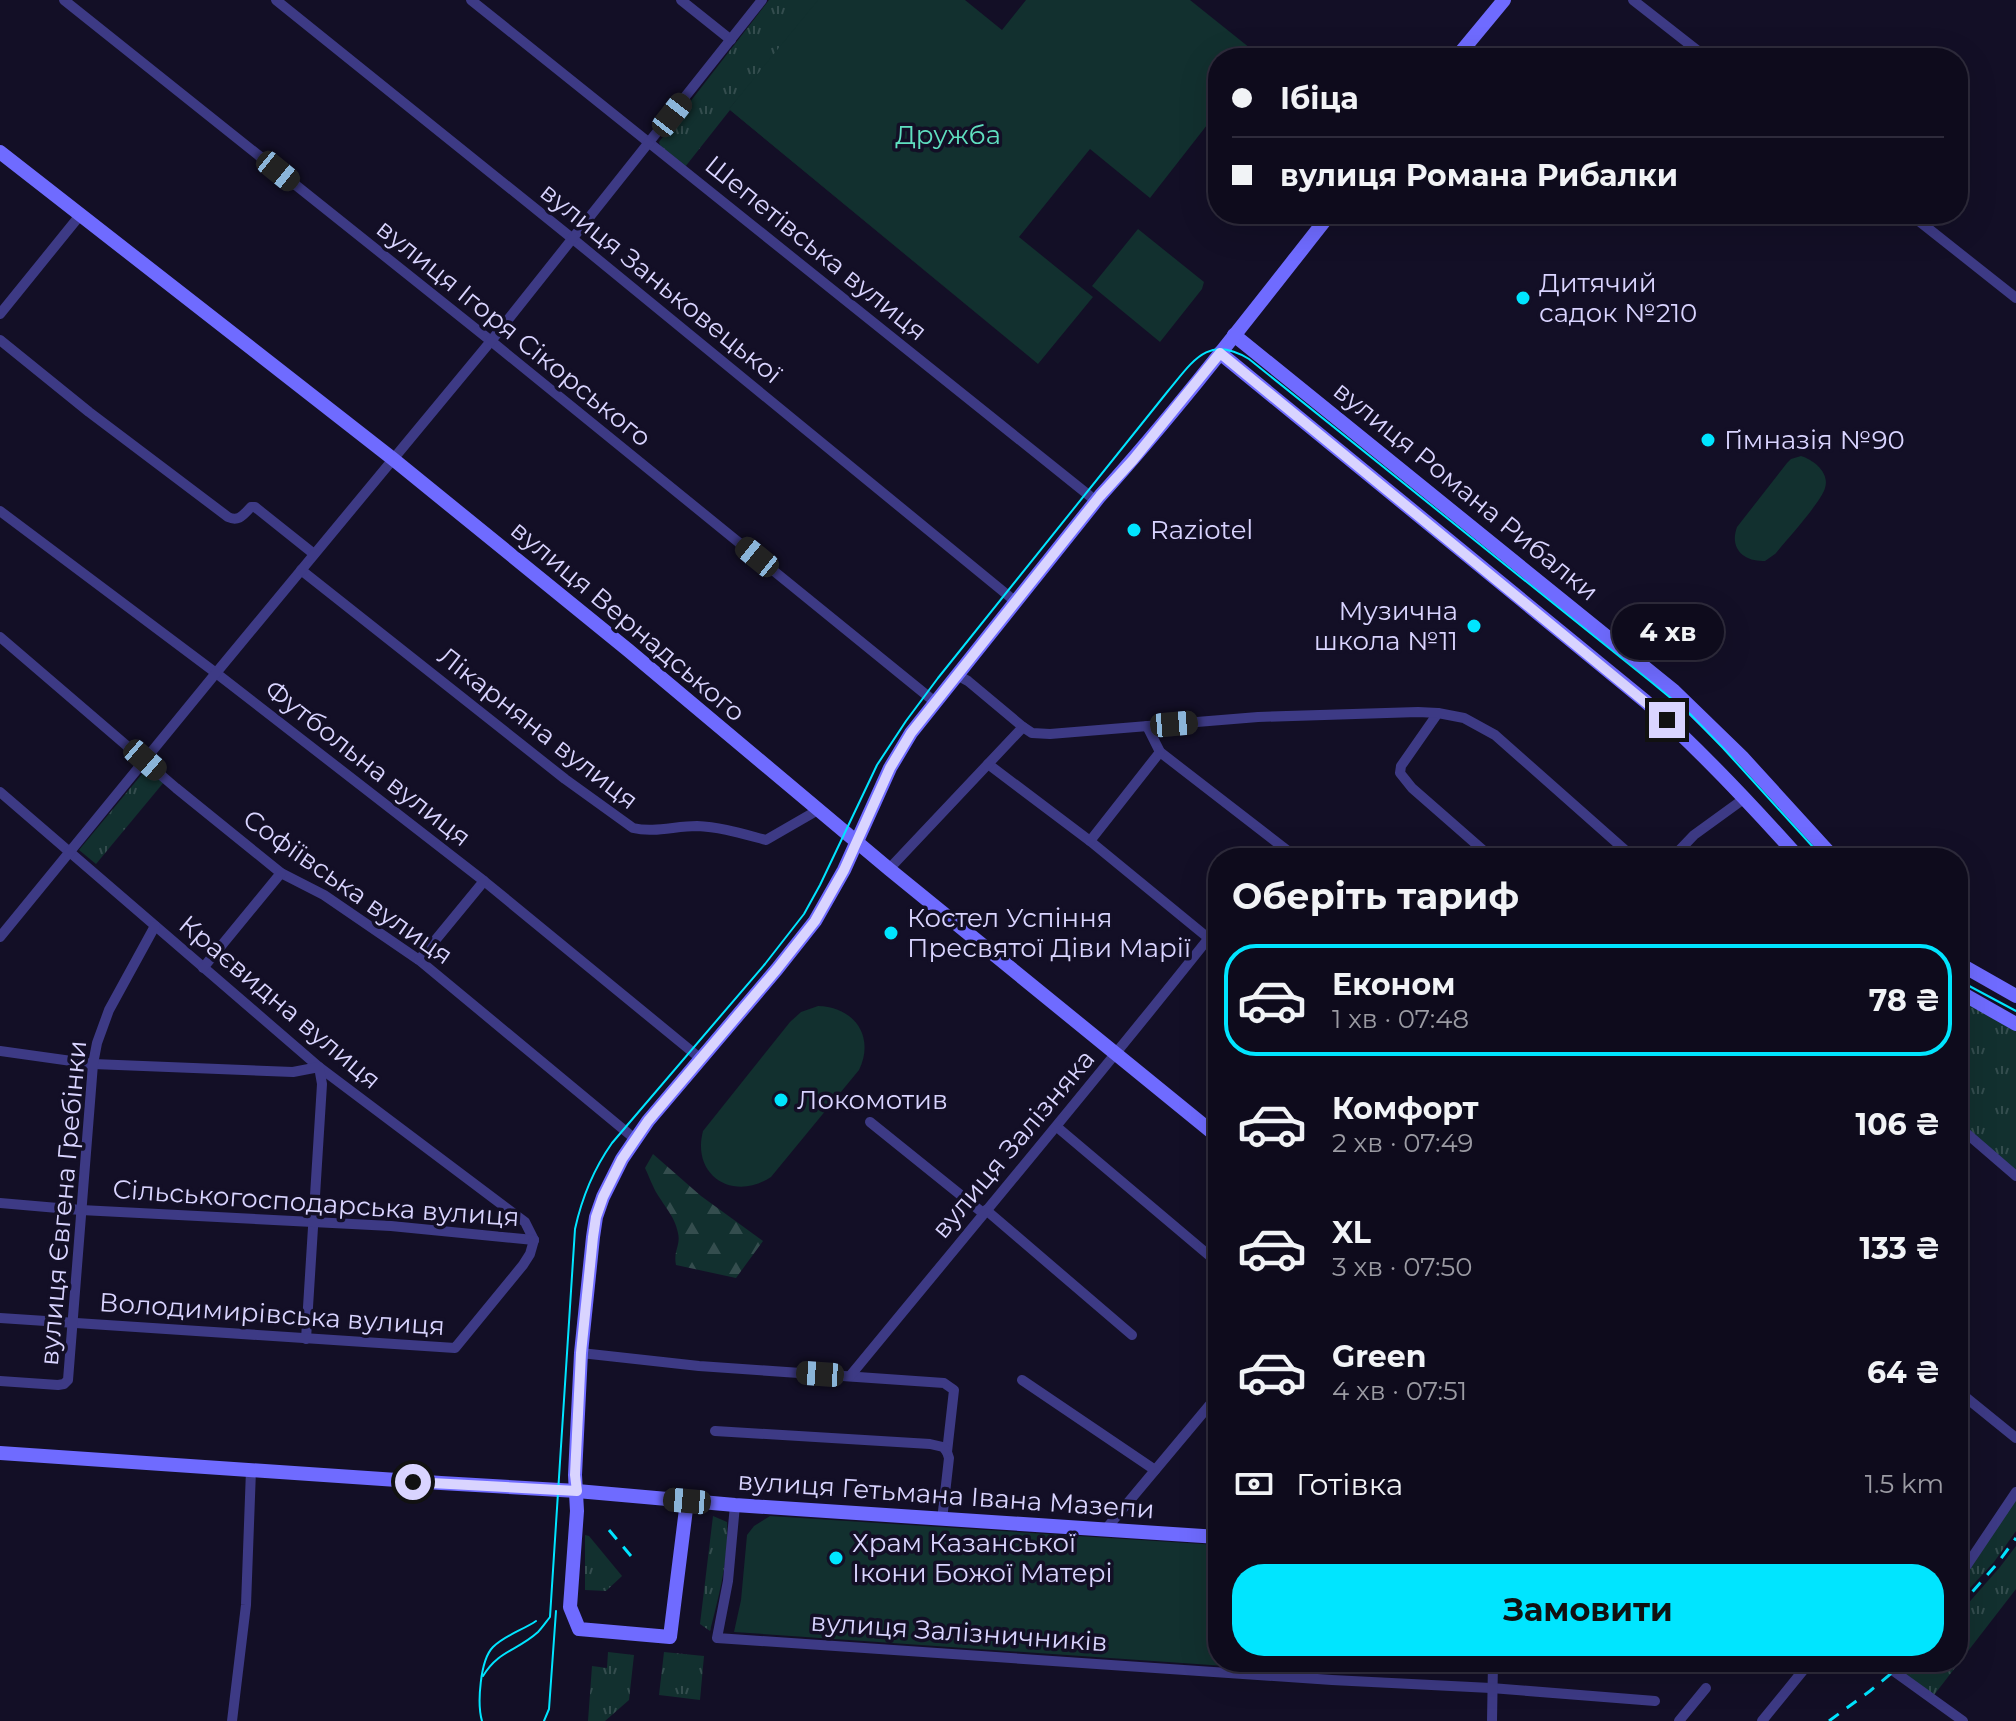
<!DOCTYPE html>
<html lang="uk">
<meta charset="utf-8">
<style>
:root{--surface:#0e0b1c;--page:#1c1929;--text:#f1f3f6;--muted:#9b9ba3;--line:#2e2b3b;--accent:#00e5ff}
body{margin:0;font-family:Montserrat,sans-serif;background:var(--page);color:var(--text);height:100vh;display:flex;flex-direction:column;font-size:30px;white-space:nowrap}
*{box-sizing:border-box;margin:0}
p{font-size:26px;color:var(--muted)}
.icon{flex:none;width:44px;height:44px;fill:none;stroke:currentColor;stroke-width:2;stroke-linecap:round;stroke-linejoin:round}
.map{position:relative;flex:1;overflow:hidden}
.panel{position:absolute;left:1208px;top:848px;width:760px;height:824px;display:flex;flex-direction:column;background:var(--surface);border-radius:32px;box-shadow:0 8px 32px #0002,0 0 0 2px var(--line)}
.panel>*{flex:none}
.hud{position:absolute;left:1208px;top:48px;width:760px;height:176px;border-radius:32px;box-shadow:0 8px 32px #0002,0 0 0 2px var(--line);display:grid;align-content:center;height:176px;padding:0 24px;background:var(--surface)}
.end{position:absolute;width:36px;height:36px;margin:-18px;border:10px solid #d9d4ff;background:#111;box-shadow:0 0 0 4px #111}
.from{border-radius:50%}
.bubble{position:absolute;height:56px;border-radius:28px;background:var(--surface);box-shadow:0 8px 32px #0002,0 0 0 2px var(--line);font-size:26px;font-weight:700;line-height:56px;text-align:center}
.car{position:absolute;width:24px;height:48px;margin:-24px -12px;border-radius:10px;box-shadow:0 0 6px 2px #0007;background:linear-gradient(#222 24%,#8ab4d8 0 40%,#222 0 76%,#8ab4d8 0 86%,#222 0)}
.hud b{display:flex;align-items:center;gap:28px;height:76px;font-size:30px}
.hud b+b{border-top:2px solid var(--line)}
.hud i{width:20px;height:20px;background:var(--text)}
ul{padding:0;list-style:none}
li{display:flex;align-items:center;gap:24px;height:112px;margin:0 16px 12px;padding:0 8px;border:4px solid transparent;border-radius:32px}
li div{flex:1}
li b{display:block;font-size:30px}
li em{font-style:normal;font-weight:700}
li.selected{border-color:var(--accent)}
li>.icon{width:72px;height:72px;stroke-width:1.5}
h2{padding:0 24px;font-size:36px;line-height:96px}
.pay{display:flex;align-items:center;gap:20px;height:88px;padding:0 24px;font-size:30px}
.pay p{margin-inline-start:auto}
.primary-button{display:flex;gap:16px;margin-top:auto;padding:16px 24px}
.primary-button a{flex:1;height:92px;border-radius:32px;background:var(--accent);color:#111;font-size:32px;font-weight:700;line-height:92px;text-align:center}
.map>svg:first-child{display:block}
.grass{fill:url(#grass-tufts)}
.forest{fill:url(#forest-firs)}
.park{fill:#12302f}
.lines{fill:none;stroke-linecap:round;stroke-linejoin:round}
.street{stroke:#3d3a85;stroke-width:10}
.secondary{stroke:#6f6bff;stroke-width:14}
.tram{stroke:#00e5ff;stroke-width:2}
.rail{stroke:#00e5ff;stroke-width:3;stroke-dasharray:12 10;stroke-linecap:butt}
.route{stroke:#d9d4ff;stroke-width:10}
.poi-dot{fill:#00e5ff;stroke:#130f26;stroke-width:3}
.labels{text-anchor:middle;stroke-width:7;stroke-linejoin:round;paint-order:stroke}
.park-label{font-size:26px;fill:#5fe0c0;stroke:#130f26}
.street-label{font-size:26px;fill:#d9d4ff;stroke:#130f26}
.poi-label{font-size:26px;fill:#d9d4ff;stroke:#130f26;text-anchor:start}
</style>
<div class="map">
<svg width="2016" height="1721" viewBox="0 0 2016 1721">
<defs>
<pattern id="grass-tufts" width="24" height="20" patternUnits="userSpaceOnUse" patternTransform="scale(2)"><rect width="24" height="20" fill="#12302f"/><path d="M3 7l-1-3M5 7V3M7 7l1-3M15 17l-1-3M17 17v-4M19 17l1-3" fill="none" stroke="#344d4e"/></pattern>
<pattern id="forest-firs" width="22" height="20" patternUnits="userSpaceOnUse" patternTransform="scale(2)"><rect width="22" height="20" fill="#12302f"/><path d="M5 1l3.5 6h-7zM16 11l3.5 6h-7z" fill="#344d4e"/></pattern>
</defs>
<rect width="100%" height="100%" fill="#130f26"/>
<g class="grass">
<polygon points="769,0 854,0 734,103 730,109 1038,364 730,110 685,167 661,148 659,142"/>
<polygon points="147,768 164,782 96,864 79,850"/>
<polygon points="1958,996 2016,1028 2016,1171 1958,1120"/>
<polygon points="2016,1496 2016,1531 1994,1562 1958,1601 1958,1578"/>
<path d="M713 1516 727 1522C729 1559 719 1595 710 1631L700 1624Z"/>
<polygon points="585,1535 589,1536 622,1576 606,1591 585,1590"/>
<polygon points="2016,1546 2016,1589 1934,1695 1901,1672 1912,1662 1958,1662 1958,1615 2000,1567"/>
<polygon points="608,1652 634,1655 629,1700 605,1721 588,1721 592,1666 607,1668"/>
<polygon points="664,1652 704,1656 700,1700 659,1695"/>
</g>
<path class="forest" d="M653 1154 701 1196 763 1241 736 1278 676 1265C673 1251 681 1245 678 1233 675 1215 660 1202 653 1186 650 1180 648 1174 645 1168Z"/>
<g class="park">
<polygon points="818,0 965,0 1002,30 1026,0 1190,0 1260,56 1259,58 1218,58 1218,111 1150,198 1090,149 1019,237 1093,297 1038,364 729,109"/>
<polygon points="1138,229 1204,282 1202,289 1160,342 1092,286"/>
<path d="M1801 456C1814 460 1830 473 1825 488 1822 501 1785 542 1775 554L1765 561C1744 562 1729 549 1737 527L1787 463 1791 459Z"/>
<path d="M818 1006C855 1007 875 1037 859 1070L771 1177C734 1202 691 1176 703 1131L790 1022 801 1012Z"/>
<polygon points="770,1516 1218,1545 1218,1662 1326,1662 1325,1673 734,1632 741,1600 747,1535 754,1526"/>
</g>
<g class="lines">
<g class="street">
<polyline points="64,0 491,341 935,702"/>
<polyline points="276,0 573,239 1016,602"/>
<polyline points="471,0 1096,501"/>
<polyline points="681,0 731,40"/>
<polyline points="1633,0 1707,58"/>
<polyline points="1910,214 2016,298"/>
<polyline points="0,314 81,214"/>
<path d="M0 340 89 412 228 517C239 522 243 515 251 507H255L314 554"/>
<polyline points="0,511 216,673 484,881 701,1059"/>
<path d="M301 570 565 779 633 828C654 833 675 826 697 826 721 827 743 834 766 840L818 810"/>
<polyline points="0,637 176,788 281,873 324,895 419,960 635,1139"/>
<polyline points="957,675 968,681 1023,727"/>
<polyline points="1438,713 1401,766 1400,773 1412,788 1492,858"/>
<polyline points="1147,726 1160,752 1297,858"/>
<polyline points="988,764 1090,841 1218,946"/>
<polyline points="0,792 319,1067 525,1222 534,1240"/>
<polyline points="1090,841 1160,752"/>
<polyline points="1672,858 1694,835 1745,798"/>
<polyline points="889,869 1023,727 1032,733 1050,734 1258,717 1418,712 1438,713 1464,718 1495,735 1634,858"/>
<polyline points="0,937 216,673 491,341 762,0"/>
<polyline points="419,960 484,881"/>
<polyline points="203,968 281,873"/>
<polyline points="0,1051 93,1064 293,1072 319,1067 322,1084 306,1339"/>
<polyline points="870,1122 983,1213"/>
<polyline points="1958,1126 2016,1176"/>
<polyline points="1057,1127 1218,1263"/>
<polyline points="0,1203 81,1210 391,1226 534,1240"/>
<polyline points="986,1210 1132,1335"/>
<polyline points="0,1318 455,1348 523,1265 530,1254 534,1240"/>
<polyline points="581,1353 699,1366 944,1383 954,1390 947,1452 949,1458 942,1520"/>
<path d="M850 1376C970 1230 1091 1086 1208 939"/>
<polyline points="1022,1380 1155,1470"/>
<polyline points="0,1381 58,1385 64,1384 68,1380 93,1064 97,1043 109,1010 155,926"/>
<polyline points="1958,1391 2016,1438"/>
<polyline points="715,1431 930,1444 943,1447 947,1452"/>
<polyline points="735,1505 728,1581 717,1638 1332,1680 1491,1688 1655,1701"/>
<polyline points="1105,1530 1218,1395"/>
<polyline points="1958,1557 1967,1565"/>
<polyline points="1958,1575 1967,1565 2016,1492"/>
<polyline points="1881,1662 1963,1721"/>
<polyline points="232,1721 246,1605 251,1470"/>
<polyline points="1492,1721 1493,1662"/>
<polyline points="1679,1721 1706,1688"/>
<polyline points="1762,1721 1810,1662"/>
</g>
<g class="secondary">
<polyline points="1456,58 1504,0"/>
<polyline points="0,152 393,459 628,650 889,869 1218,1137"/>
<polyline points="1234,335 1674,691 1742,757 1834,858"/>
<path d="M1220 353 1645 701C1700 750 1750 803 1799 858"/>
<polyline points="1958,963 2016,996"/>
<polyline points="1958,991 2016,1024"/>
<polyline points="0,1453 441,1483 577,1491 735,1505 1218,1537"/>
<path d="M687 1501 670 1637 579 1629 570 1607 577 1511 575 1475 581 1353 593 1237 596 1217 603 1197 622 1159 648 1121 777 969 815 921 844 870 890 768 911 733 1100 496C1181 406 1255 309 1330 214"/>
</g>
<g class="tram">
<polyline points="1958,980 2016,1011"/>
<path d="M483 1676C499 1650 517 1651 538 1632 542 1628 546 1622 550 1617L575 1229C582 1197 593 1170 612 1143L765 964 804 914 820 885 877 765 906 721 938 678 1168 391C1193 361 1208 334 1249 359L1650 681 1690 714 1723 748 1823 858"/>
<path d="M482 1721C477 1704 480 1660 493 1647 505 1635 523 1630 536 1621"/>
<polyline points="544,1721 549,1709 556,1611"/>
</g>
<g class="rail">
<polyline points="609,1530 631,1556"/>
<polyline points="1958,1608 1997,1564 2016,1538"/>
<polyline points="1829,1721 1870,1691 1905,1662"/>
</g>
</g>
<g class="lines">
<polyline class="route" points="413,1482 577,1491 575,1475 581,1353 593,1237 596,1217 603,1197 622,1159 648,1121 777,969 815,921 844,870 890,768 911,733 1100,496 1133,460 1220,353 1667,720"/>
</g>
<g class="poi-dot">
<circle cx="1523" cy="298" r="8"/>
<circle cx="1708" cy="440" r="8"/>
<circle cx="1134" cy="530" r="8"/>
<circle cx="1474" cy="626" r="8"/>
<circle cx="891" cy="933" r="8"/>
<circle cx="781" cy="1100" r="8"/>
<circle cx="836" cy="1558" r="8"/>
</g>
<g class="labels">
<g class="park-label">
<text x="948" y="144">Дружба</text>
</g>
<g class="street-label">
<text transform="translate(816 248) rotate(39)" y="9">Шепетівська вулиця</text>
<text transform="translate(661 283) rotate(39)" y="9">вулиця Заньковецької</text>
<text transform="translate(514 333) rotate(39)" y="9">вулиця Ігоря Сікорського</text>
<text transform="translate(1466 491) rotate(39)" y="9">вулиця Романа Рибалки</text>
<text transform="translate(628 621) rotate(40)" y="9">вулиця Вернадського</text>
<text transform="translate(538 728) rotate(38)" y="9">Лікарняна вулиця</text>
<text transform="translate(368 763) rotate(38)" y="9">Футбольна вулиця</text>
<text transform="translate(348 887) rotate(35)" y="9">Софіївська вулиця</text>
<text transform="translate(280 1002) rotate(40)" y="9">Краєвидна вулиця</text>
<text transform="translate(1013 1144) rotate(-50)" y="9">вулиця Залізняка</text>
<text transform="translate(63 1203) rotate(-85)" y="9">вулиця Євгена Гребінки</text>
<text transform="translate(316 1203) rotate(4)" y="9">Сільськогосподарська вулиця</text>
<text transform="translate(272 1314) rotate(4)" y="9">Володимирівська вулиця</text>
<text transform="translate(946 1495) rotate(4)" y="9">вулиця Гетьмана Івана Мазепи</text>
<text transform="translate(959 1632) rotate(4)" y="9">вулиця Залізничників</text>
</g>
<g class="poi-label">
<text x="1539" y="292">Дитячий<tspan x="1539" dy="30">садок №210</tspan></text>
<text x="1724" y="449">Гімназія №90</text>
<text x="1150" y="539">Raziotel</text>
<text x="1458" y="620" text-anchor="end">Музична<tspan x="1458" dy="30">школа №11</tspan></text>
<text x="907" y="927">Костел Успіння<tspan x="907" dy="30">Пресвятої Діви Марії</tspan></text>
<text x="797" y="1109">Локомотив</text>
<text x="852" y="1552">Храм Казанської<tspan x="852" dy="30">Ікони Божої Матері</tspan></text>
</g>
</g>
</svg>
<i class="end from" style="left:413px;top:1482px"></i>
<i class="end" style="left:1667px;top:720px"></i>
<div class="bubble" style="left:1612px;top:604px;width:112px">4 хв</div>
<i class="car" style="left:672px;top:115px;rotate:38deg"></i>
<i class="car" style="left:278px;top:171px;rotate:129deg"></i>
<i class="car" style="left:757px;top:557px;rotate:309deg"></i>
<i class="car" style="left:1174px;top:724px;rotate:85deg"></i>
<i class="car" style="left:145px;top:760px;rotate:131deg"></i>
<i class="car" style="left:820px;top:1374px;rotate:274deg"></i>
<i class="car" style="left:687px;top:1501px;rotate:275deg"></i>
<div class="hud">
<b><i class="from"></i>Ібіца</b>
<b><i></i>вулиця Романа Рибалки</b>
</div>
<section class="panel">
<h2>Оберіть тариф</h2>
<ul>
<li class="selected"><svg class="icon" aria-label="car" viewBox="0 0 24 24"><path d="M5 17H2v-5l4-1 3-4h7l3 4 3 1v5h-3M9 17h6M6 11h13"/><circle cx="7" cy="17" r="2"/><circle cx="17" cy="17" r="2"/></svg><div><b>Економ</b><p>1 хв · 07:48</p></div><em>78 ₴</em></li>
<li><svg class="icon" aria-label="car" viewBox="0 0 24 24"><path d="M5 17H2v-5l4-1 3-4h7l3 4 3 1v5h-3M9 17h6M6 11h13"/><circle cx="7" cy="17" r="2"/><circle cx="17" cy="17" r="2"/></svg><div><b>Комфорт</b><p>2 хв · 07:49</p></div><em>106 ₴</em></li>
<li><svg class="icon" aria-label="car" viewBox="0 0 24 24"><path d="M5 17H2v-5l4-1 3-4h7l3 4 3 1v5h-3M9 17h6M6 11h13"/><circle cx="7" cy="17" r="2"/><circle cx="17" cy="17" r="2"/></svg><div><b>XL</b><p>3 хв · 07:50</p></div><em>133 ₴</em></li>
<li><svg class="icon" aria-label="car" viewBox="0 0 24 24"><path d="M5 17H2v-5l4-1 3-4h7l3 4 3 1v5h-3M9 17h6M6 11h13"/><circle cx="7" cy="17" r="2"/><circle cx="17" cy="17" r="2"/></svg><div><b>Green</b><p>4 хв · 07:51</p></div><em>64 ₴</em></li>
</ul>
<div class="pay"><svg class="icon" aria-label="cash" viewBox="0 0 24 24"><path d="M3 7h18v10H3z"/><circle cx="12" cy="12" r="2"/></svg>Готівка<p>1.5 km</p></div>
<div class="primary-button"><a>Замовити</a></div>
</section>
</div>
